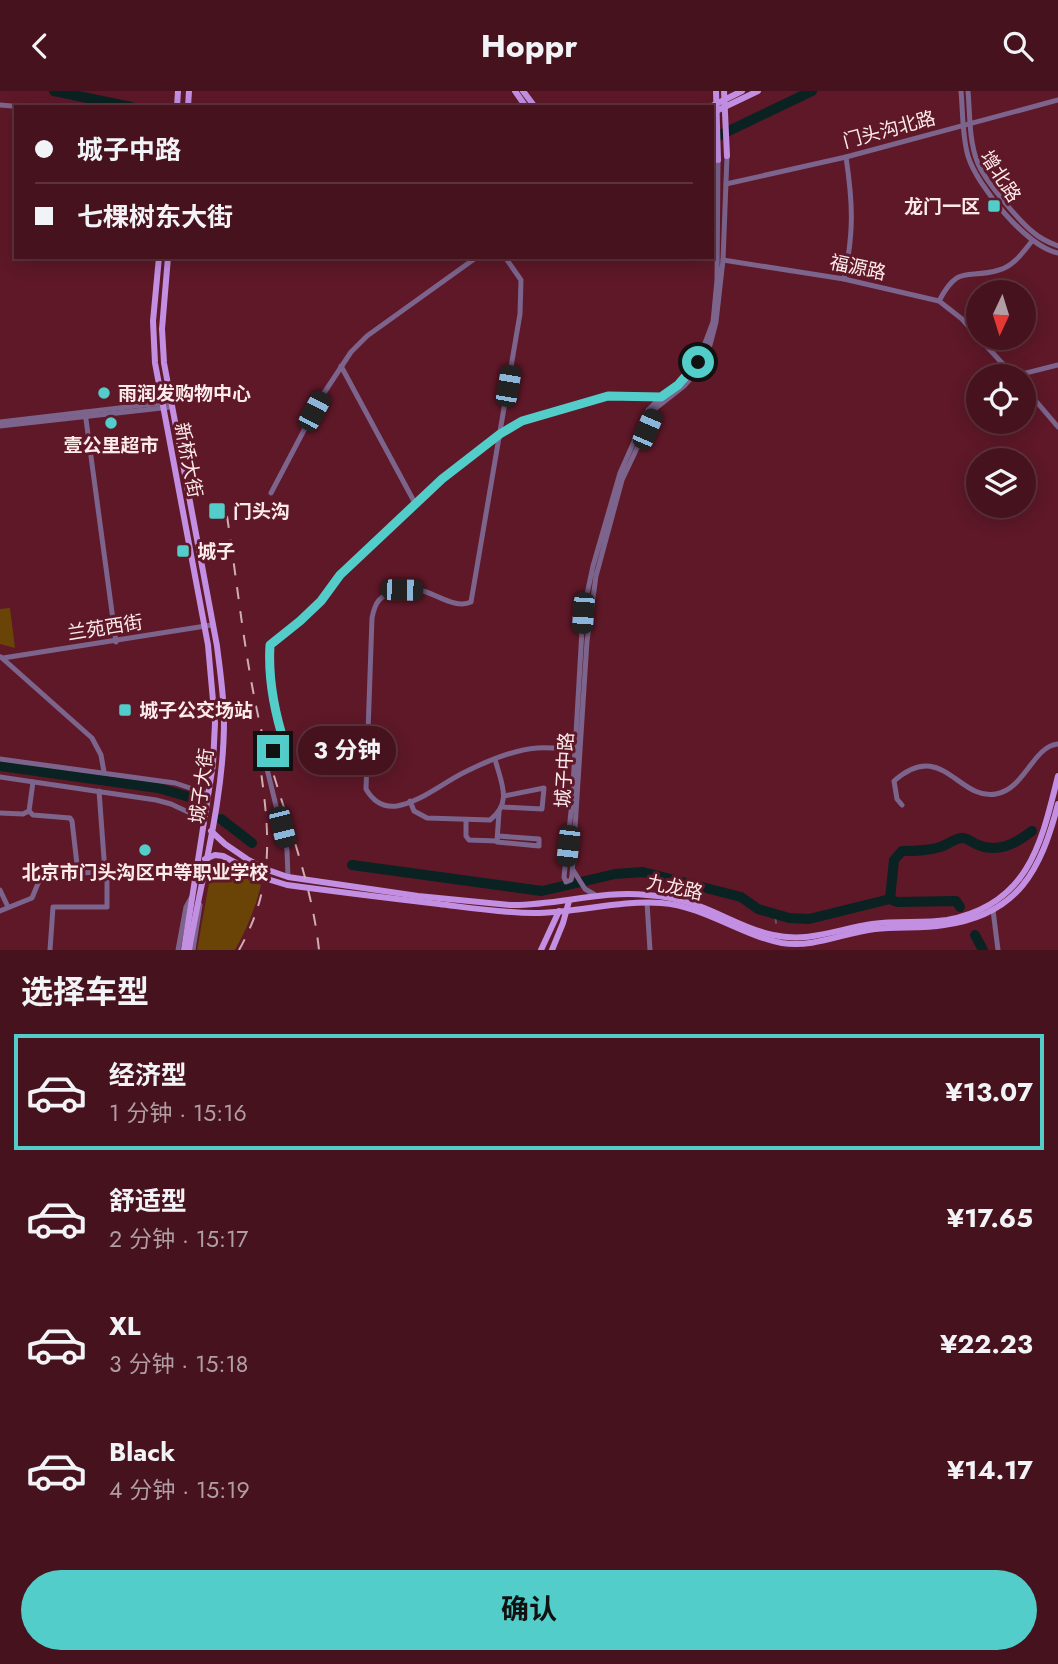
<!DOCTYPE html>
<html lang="zh">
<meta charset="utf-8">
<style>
:root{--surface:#46121e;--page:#4d1b27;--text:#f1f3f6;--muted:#b09ea4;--line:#5e323c;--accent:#53cdc9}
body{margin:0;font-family:Jost,"Noto Sans SC",sans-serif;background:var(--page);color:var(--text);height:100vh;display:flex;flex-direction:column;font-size:26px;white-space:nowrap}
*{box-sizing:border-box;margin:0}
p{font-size:23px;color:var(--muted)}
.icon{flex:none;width:38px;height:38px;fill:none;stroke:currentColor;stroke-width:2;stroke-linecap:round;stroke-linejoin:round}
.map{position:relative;height:859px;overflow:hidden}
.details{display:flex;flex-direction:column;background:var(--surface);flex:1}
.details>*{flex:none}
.hud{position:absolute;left:14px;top:14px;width:700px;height:154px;border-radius:0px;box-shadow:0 4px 18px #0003,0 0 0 2px var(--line);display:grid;align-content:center;height:154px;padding:0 21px;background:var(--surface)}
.needle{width:46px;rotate:184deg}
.tools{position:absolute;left:966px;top:189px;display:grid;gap:14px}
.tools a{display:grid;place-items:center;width:70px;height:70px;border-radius:50%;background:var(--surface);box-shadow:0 4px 18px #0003,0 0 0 2px var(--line);font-size:35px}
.end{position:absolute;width:32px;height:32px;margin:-16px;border:9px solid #53cdc9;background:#111;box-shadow:0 0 0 4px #111}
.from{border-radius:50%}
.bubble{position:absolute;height:49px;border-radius:24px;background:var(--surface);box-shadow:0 4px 18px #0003,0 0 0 2px var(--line);font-size:23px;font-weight:700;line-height:49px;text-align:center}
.car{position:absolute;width:21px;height:42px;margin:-21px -10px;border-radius:9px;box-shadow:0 0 5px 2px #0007;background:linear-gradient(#222 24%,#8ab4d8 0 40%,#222 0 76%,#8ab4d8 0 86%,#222 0)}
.hud b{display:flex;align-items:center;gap:24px;height:66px;font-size:26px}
.hud b+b{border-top:2px solid var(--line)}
.hud i{width:18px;height:18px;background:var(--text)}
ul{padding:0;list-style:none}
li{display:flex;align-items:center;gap:21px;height:116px;margin:0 14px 10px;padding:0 7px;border:4px solid transparent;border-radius:0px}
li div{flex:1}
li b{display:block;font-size:26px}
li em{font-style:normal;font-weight:700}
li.active{border-color:var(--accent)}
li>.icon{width:63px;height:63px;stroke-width:1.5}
h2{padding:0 21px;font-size:32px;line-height:84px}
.cta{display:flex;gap:14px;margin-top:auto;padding:14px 21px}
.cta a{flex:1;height:80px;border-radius:42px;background:var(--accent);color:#111;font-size:28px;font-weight:700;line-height:80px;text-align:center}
header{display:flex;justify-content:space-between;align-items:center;height:91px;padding:0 21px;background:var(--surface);font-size:32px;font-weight:700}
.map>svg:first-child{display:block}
.green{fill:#6a4406}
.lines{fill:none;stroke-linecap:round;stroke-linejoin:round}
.stream{stroke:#535e5e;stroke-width:2}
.river{stroke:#0a2221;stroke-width:10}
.minor{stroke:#7c648d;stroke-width:5}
.major{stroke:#c38fe3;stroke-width:6}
.rail{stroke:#ceadb3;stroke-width:2;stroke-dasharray:12 12;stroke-linecap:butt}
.route{stroke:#53cdc9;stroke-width:9}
.poi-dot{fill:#53cdc9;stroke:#5e1828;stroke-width:2.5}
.labels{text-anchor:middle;stroke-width:6;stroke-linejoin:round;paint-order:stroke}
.street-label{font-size:19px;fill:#fdebec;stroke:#5e1828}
.poi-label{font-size:19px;font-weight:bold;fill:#fdebec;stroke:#5e1828;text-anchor:start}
</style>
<header><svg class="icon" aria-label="back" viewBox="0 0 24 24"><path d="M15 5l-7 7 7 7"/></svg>Hoppr<svg class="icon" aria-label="search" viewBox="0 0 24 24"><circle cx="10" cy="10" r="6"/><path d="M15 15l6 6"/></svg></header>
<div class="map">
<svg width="1058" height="859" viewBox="0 0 1058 859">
<rect width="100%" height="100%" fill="#5e1828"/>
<g class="green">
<polygon points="10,517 15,557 0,553 0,518"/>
<path d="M223 776 261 794C255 818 247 838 235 859H197L211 781Z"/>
</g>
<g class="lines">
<polyline class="stream" points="775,823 776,832"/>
<g class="river">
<polyline points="54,0 131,16"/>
<polyline points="712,48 812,0"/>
<polyline points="0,675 158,697 193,707"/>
<polyline points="221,728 252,752"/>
<polyline points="352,774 542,800 615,783 643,781 741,806 758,818 789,827 809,828 890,808 897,811 956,810 960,816"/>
<path d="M890 808 894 769 902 760C915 760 927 760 940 756 947 754 954 748 961 747 968 746 970 751 976 753 997 763 1015 753 1032 740"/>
<polyline points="975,844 983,859"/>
</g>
<g class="minor">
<path d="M961 0C963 21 962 44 968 65 977 95 1027 156 1058 162"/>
<path d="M968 0C970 23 969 49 977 70 983 88 1019 130 1034 142 1041 148 1050 152 1058 155"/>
<polyline points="0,14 24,16"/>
<polyline points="718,69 717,189 713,231 698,271 678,294 661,306 648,319 620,382 593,475 583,522 572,711 564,786 566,791 571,789 572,784 587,550 596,485 622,389 656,317 684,295 698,279 710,254 716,231 723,169 727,65"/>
<polyline points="726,93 846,66 1058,9"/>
<path d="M505 166 521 189 520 223 471 511C456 518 438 504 423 500 414 498 404 499 395 501 380 504 375 511 372 527L366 698C373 710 383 717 397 715 421 711 444 691 465 681 487 670 513 659 537 657 550 656 563 658 575 659"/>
<polyline points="723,169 844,188 939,210 962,228 978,246"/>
<path d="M844 188C854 141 853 113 846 66"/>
<path d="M939 210C959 172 967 189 999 179 1014 175 1023 161 1032 150"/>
<polyline points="979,247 1014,285"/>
<polyline points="341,275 416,414"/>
<polyline points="1014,285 1058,274"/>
<polyline points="1024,296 1058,336"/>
<polyline points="85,321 116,551"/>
<polyline points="0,331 170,311"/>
<polyline points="0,335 171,316"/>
<polyline points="271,402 322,305 351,261 367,245 477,166"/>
<polyline points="1,566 92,647 101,664 104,681"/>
<polyline points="3,567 212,534"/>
<polyline points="0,668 175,692 208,703"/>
<polyline points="0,686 156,709 171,713 203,728"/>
<path d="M410 710 414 720 427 727 490 729C513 711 501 692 495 668"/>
<path d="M902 714 897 708 894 690C942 647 958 710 996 703 1025 698 1033 655 1058 653"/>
<polyline points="502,716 542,718 544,697 504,705"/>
<polyline points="29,720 33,724 70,727 72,730 78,782"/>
<polyline points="0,722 23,723 29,720 33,691"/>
<polyline points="466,730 466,745 469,749 497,750"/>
<polyline points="498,745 539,748 539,755 497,751 497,750 499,721"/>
<polyline points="573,779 585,798 597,805"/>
<path d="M288 786 287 759 265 670V665L285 654C275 623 268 586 270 554L300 530 321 510 340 484 442 388 500 343 522 330 608 305 663 306"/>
<polyline points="0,799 8,816"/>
<polyline points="647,812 650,859"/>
<polyline points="993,819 998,859"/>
<polyline points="0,820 32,807 39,790 51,783 105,781"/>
<polyline points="50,859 53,816 107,816 107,782 105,781 99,700"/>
<polyline points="178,859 186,816 191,807"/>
<polyline points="193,859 200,814"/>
</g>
<g class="major">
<polyline points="515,0 526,16"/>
<polyline points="523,0 535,16"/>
<polyline points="716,0 718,69"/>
<polyline points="724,0 727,65"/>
<polyline points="177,16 178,0"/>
<polyline points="188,16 189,0"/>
<polyline points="710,16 742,0"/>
<polyline points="712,22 758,0"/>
<polyline points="159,166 153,230 155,272 208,554 215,632 213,673 184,859"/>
<path d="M168 166 162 238 164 272 217 555C220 580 224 605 224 630 224 707 202 784 189 859"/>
<path d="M211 740 225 753 247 768 265 778 288 786 418 805 510 814C556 815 601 799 647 804 664 805 683 809 699 815 724 824 747 839 773 844 808 852 838 838 872 833 897 829 922 833 947 829 1028 814 1041 754 1058 685"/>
<path d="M205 768 215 764 223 765 264 787 287 794C338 801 388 807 439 813 471 817 503 822 534 822 577 822 618 809 661 812 704 815 740 844 782 852 814 857 843 842 875 838 898 835 921 838 944 834 1018 824 1041 779 1058 713"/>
<polyline points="541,859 559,820"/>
<polyline points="552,859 563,832 569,810"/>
</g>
<g class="rail">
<path d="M227 425C238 497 245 571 262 642 280 714 311 784 319 859"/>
<path d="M239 859C280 786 267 728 257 651"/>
</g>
</g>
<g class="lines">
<path class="route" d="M273 660 285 654C275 623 268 586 270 554L300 530 321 510 340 484 442 388 500 343 522 330 608 305 661 306 678 294 698 271"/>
</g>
<g class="poi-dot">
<rect x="987" y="108" width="14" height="14" rx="3.5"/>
<circle cx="104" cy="302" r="7"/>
<circle cx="111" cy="332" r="7"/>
<rect x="208" y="411" width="18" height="18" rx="3.5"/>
<rect x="176" y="453" width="14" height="14" rx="3.5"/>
<rect x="118" y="612" width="14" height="14" rx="3.5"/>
<circle cx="145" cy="759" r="7"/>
</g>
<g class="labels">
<g class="street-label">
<text transform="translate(889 38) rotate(-15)" y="7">门头沟北路</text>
<text transform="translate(1001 85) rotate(57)" y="7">增北路</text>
<text transform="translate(858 176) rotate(12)" y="7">福源路</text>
<text transform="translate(189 369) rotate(79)" y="7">新桥大街</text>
<text transform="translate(105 536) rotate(-9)" y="7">兰苑西街</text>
<text transform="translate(564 679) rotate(-87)" y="7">城子中路</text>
<text transform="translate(201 695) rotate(-82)" y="7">城子大街</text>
<text transform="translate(675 796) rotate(12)" y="7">九龙路</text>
</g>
<g class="poi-label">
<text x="980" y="122" text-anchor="end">龙门一区</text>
<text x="118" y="309">雨润发购物中心</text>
<text x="111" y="361" text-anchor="middle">壹公里超市</text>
<text x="233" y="427">门头沟</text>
<text x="197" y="467">城子</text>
<text x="139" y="626">城子公交场站</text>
<text x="145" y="788" text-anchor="middle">北京市门头沟区中等职业学校</text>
</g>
</g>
</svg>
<div class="tools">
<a><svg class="needle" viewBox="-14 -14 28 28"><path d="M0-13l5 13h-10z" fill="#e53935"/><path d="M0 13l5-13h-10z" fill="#b09ea4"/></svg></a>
<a><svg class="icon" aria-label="locate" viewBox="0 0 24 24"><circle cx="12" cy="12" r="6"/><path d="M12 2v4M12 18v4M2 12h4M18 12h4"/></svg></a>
<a><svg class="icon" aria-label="layers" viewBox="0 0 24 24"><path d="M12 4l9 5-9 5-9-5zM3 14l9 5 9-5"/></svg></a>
</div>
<i class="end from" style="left:698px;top:271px"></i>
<i class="end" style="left:273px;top:660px"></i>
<div class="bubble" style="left:298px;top:635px;width:98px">3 分钟</div>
<i class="car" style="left:508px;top:295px;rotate:10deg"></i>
<i class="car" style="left:314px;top:320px;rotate:28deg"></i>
<i class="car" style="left:647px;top:338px;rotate:23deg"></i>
<i class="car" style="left:402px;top:499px;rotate:91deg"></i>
<i class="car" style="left:583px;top:522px;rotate:184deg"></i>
<i class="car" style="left:282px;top:736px;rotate:166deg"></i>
<i class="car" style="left:568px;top:755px;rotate:186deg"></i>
<div class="hud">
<b><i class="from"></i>城子中路</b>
<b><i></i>七棵树东大街</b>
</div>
</div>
<section class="details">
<h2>选择车型</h2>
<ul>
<li class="active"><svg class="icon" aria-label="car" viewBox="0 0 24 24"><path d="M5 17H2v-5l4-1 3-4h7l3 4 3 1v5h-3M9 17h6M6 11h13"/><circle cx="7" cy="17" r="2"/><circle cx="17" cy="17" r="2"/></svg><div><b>经济型</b><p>1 分钟 · 15:16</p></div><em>¥13.07</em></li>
<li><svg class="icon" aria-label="car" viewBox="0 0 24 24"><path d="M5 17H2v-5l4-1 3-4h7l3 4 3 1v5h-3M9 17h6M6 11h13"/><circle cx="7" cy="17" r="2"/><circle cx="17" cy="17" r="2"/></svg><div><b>舒适型</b><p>2 分钟 · 15:17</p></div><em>¥17.65</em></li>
<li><svg class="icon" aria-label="car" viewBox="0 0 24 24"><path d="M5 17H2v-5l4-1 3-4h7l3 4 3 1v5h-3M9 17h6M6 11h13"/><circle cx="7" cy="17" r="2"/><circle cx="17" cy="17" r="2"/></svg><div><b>XL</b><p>3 分钟 · 15:18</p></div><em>¥22.23</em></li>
<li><svg class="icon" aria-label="car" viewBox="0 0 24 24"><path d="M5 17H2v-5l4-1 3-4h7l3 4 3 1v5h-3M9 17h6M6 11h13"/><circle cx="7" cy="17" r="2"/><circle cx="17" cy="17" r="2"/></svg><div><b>Black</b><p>4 分钟 · 15:19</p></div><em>¥14.17</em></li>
</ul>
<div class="cta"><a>确认</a></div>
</section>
